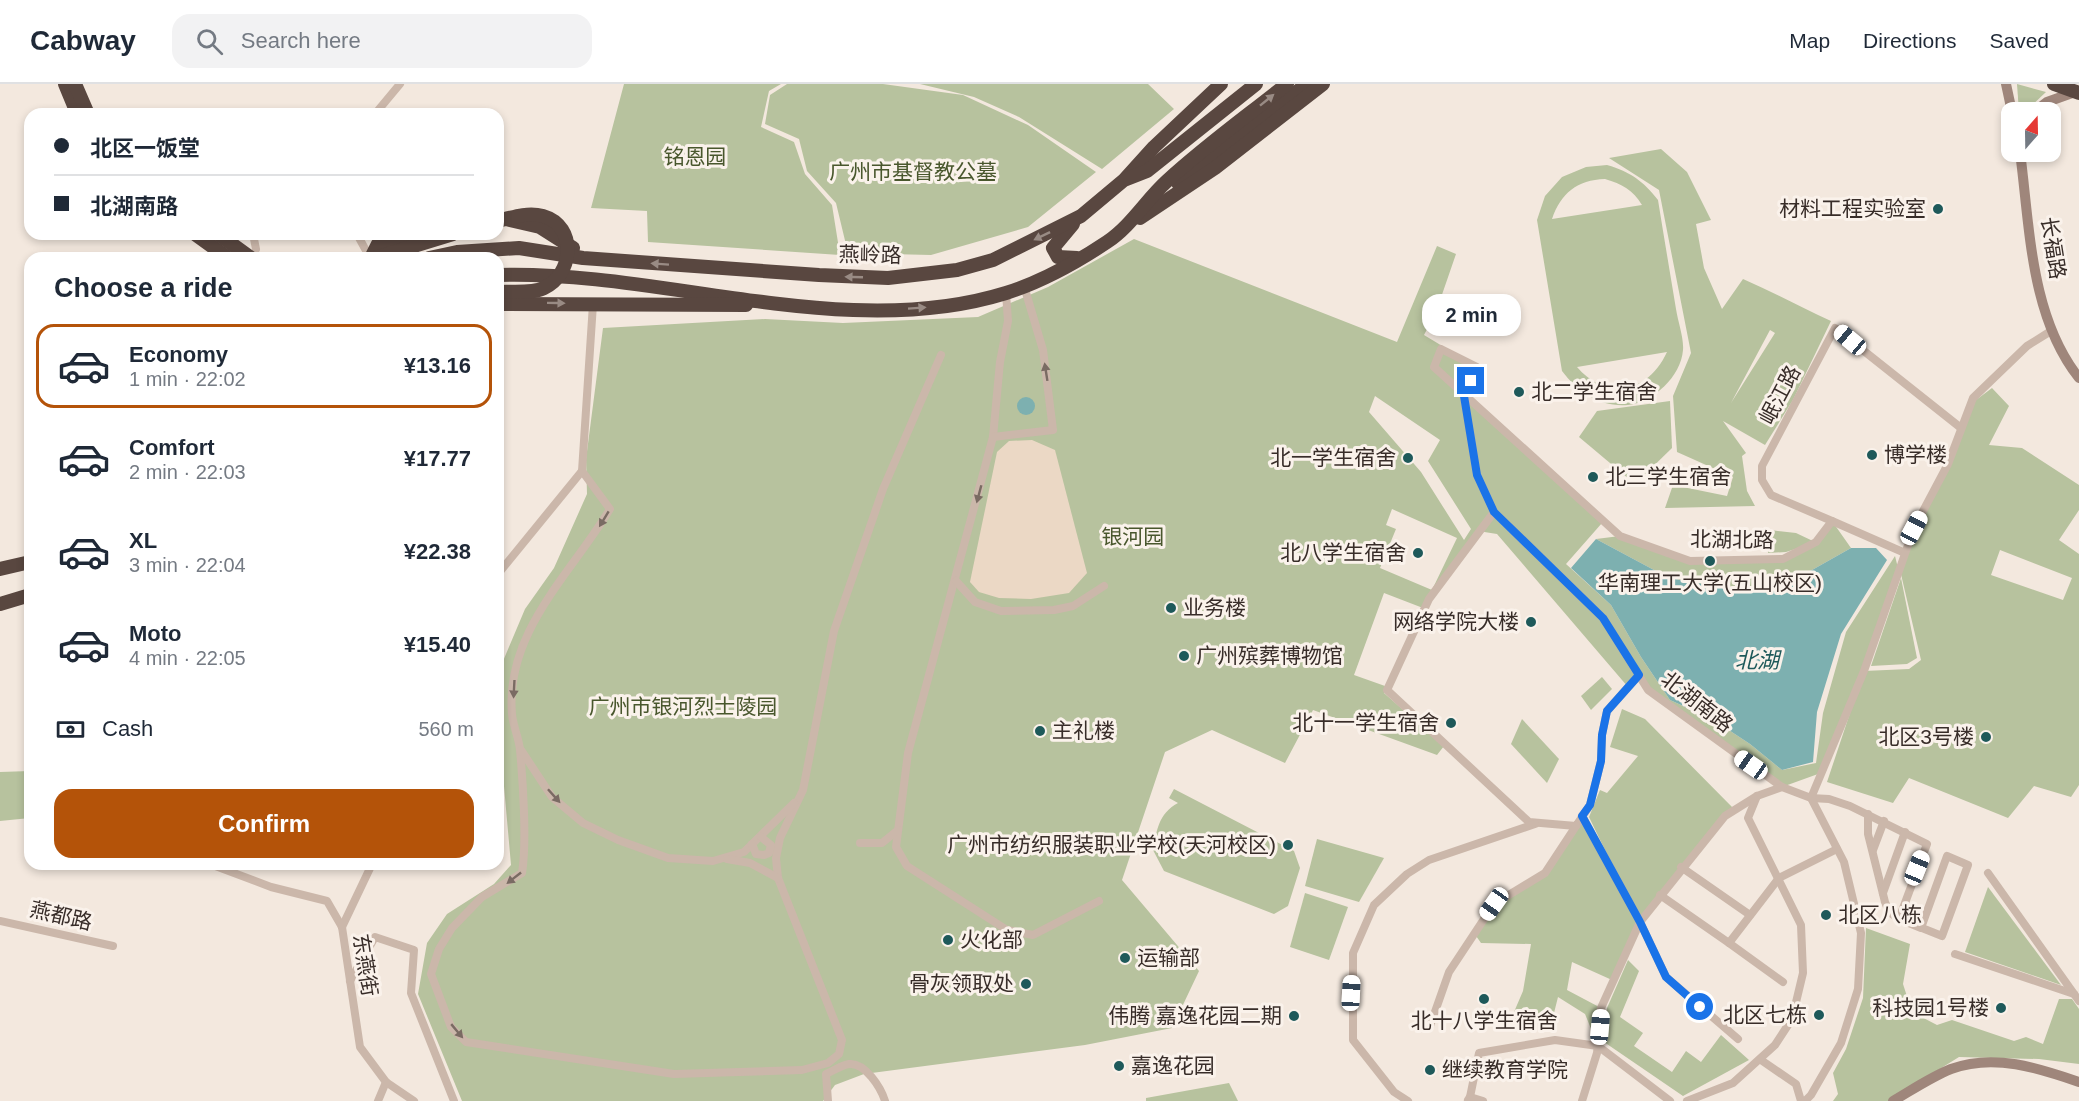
<!DOCTYPE html>
<meta charset="utf-8">
<style>
:root{--surface:#fff;--page:#f2f2f3;--text:#1f2937;--muted:#747a83;--line:#e0e1e3;--accent:#b45309}
body{margin:0;font-family:Arial,"Noto Sans SC",sans-serif;background:var(--page);color:var(--text);height:100vh;display:flex;flex-direction:column;font-size:22px;white-space:nowrap}
*{box-sizing:border-box;margin:0}
p{font-size:20px;color:var(--muted)}
.icon{flex:none;width:33px;height:33px;fill:none;stroke:currentColor;stroke-width:2;stroke-linecap:round;stroke-linejoin:round}
.map{position:relative;flex:1;overflow:hidden}
.details{position:absolute;left:24px;top:168px;width:480px;height:618px;display:flex;flex-direction:column;background:var(--surface);border-radius:18px;box-shadow:0 3px 9px #0003}
.details>*{flex:none}
.guide{position:absolute;left:24px;top:24px;width:480px;height:132px;border-radius:18px;box-shadow:0 3px 9px #0003;display:grid;align-content:center;height:132px;padding:0 30px;background:var(--surface)}
.needle{width:39px;rotate:20deg}
.fabs{position:absolute;left:2001px;top:18px;display:grid;gap:12px}
.fabs a{display:grid;place-items:center;width:60px;height:60px;border-radius:12px;background:var(--surface);box-shadow:0 3px 9px #0003;font-size:30px}
.end{position:absolute;width:27px;height:27px;margin:-14px;border:8px solid #1a73e8;background:#fff;box-shadow:0 0 0 3px #fff}
.from{border-radius:50%}
.bubble{position:absolute;height:42px;border-radius:18px;background:var(--surface);box-shadow:0 3px 9px #0003;font-size:20px;font-weight:800;line-height:42px;text-align:center}
.car{position:absolute;width:18px;height:36px;margin:-18px -9px;border-radius:8px;box-shadow:0 0 4px 2px #0007;background:linear-gradient(#fff 24%,#345 0 40%,#fff 0 76%,#345 0 86%,#fff 0)}
.guide b{display:flex;align-items:center;gap:21px;height:57px;font-size:22px}
.guide b+b{border-top:2px solid var(--line)}
.guide i{width:15px;height:15px;background:var(--text)}
ul{padding:0;list-style:none}
li{display:flex;align-items:center;gap:18px;height:84px;margin:0 12px 9px;padding:0 18px;border:3px solid transparent;border-radius:18px}
li div{flex:1}
li b{display:block;font-size:22px}
li em{font-style:normal;font-weight:800}
li.active{border-color:var(--accent)}
li>.icon{width:54px;height:54px;stroke-width:1.5}
h2{padding:0 30px;font-size:27px;line-height:72px}
.pay{display:flex;align-items:center;gap:15px;height:66px;padding:0 30px;font-size:22px}
.pay p{margin-inline-start:auto}
.primary-button{display:flex;gap:12px;margin-top:auto;padding:12px 30px}
.primary-button a{flex:1;height:69px;border-radius:18px;background:var(--accent);color:#fff;font-size:24px;font-weight:800;line-height:69px;text-align:center}
header{display:flex;align-items:center;gap:36px;box-sizing:border-box;height:84px;padding:0 30px;background:var(--surface);border-bottom:2px solid var(--line)}
header strong{font-size:28px}
nav{display:flex;gap:33px;margin-inline-start:auto;font-size:21px}
.search{width:420px;height:54px;background:var(--page);display:flex;align-items:center;gap:15px;box-sizing:border-box;padding:0 21px;border-radius:18px;color:var(--muted);font-size:22px}
.map>svg:first-child{display:block}
.green{fill:#b7c29e;fill-rule:evenodd}
.plaza{fill:#ebd8c5}
.water{fill:#7db0b0}
.lines{fill:none;stroke-linecap:round;stroke-linejoin:round}
.street{stroke:#cbb7aa;stroke-width:8}
.secondary{stroke:#9f867b;stroke-width:10}
.highway{stroke:#594740;stroke-width:14}
.highway-bridge{stroke:#594740;stroke-width:14}
.oneway{fill:#998b84}
.oneway2{fill:#7a6b63}
.route{stroke:#1a73e8;stroke-width:8}
.poi-dot{fill:#1e595a;stroke:#faf2eb;stroke-width:2}
.labels{text-anchor:middle;stroke-width:6;stroke-linejoin:round;paint-order:stroke}
.park-label{font-size:21px;fill:#49572d;stroke:#faf2eb}
.poi-label{font-size:21px;fill:#382d29;stroke:#faf2eb;text-anchor:end}
.street-label{font-size:21px;fill:#382d29;stroke:#faf2eb}
.water-label{font-size:22px;font-style:italic;fill:#1e595a;stroke:#faf2eb}
</style>
<header>
<strong>Cabway</strong>
<div class="search"><svg class="icon" aria-label="search" viewBox="0 0 24 24"><circle cx="10" cy="10" r="6"/><path d="M15 15l6 6"/></svg>Search here</div>
<nav><a>Map</a><a>Directions</a><a>Saved</a></nav>
</header>
<div class="map">
<svg width="2079" height="1017" viewBox="0 0 2079 1017">
<rect width="100%" height="100%" fill="#f3e8de"/>
<g class="green">
<polygon points="624,0 781,0 769,7 761,43 794,58 805,90 832,121 840,171 648,158 647,127 591,124"/>
<polygon points="787,0 883,0 963,11 1028,41 1096,88 1028,143 931,171 848,169 836,119 807,87 799,55 765,40 770,11"/>
<polygon points="920,0 1148,0 1174,25 1102,85 1019,33 974,13"/>
<polygon points="2017,0 2046,8 2025,28 2019,28"/>
<path d="M1661 65 1687 88 1711 136 1696 140 1704 184 1722 225 1743 195C1773 208 1801 223 1831 237L1793 316 1765 361 1723 337 1746 369 1742 372 1747 407 1755 422 1665 424 1673 401 1727 412 1733 393 1677 368 1673 312 1691 269 1659 106 1609 74ZM1770 246 1775 249 1731 319Z"/>
<path d="M1607 81C1631 88 1643 97 1658 116 1664 153 1670 189 1676 225 1678 238 1684 254 1683 266 1681 293 1653 318 1628 321 1599 323 1579 309 1562 287L1537 136 1545 112 1562 93 1586 83ZM1605 95C1622 100 1633 106 1642 121L1552 135C1561 109 1577 96 1605 95ZM1667 268C1648 309 1607 318 1577 283Z"/>
<path d="M1134 155 1397 258 1437 162 1456 170 1436 228 1424 251 1477 283 1465 312 1602 439 1566 480 1611 521 1641 573 1670 616 1712 635 1750 660 1782 686 1816 679 1823 629 1846 548 1895 472 1900 492 1818 690 1782 703 1648 606 1639 592 1628 603 1497 450 1478 447 1423 524 1384 509 1354 591 1385 602 1384 609 1444 662 1437 671 1313 626 1285 679 1212 646 1165 668 1122 796 1199 887 1172 944 1085 961 864 990 835 1001 823 1017H462L418 910 427 859 447 830 494 800 511 781 498 635V589L525 525 554 484 587 410 586 375 603 244 765 235 843 239 978 233 1048 203ZM1375 312 1440 356 1428 377 1471 445 1464 456 1421 388 1369 328ZM1392 425 1457 454 1432 506 1380 484 1396 445 1386 441Z"/>
<path d="M1992 304 2009 322 1989 361 2022 364 2079 401V426L2059 456 2079 470V701L2071 713 2034 702 2008 734 1909 694 1893 719 1827 698 1864 587 1909 585 1921 576 1900 486 1972 319ZM2000 466 2072 494 2063 516 1991 491Z"/>
<polygon points="1670,317 1672,364 1635,400 1579,353 1597,327"/>
<polygon points="1832,437 1851,464 1789,499 1730,505 1669,494 1596,455 1620,452 1690,477 1783,475 1811,460 1786,468 1768,469 1770,446 1796,449 1815,458"/>
<polygon points="1901,494 1917,574 1907,580 1871,582"/>
<polygon points="1602,593 1612,605 1591,626 1581,612"/>
<polygon points="1622,625 1645,635 1733,724 1640,838 1612,896 1572,878 1567,906 1601,924 1598,962 1585,930 1558,913 1552,937 1508,942 1523,907 1531,860 1481,859 1474,849 1494,820 1545,789 1582,732 1632,822 1589,733 1600,706 1607,709 1638,672 1610,663"/>
<polygon points="1522,635 1559,675 1547,699 1511,660"/>
<polygon points="30,687 30,734 0,737 0,688"/>
<path d="M1174 705 1294 767 1300 784 1288 822 1274 830 1164 787 1153 766C1157 746 1158 730 1178 719L1169 714Z"/>
<polygon points="1317,755 1384,774 1359,818 1305,802"/>
<polygon points="1988,803 2061,901 1965,868"/>
<polygon points="1305,809 1348,823 1329,876 1290,863"/>
<polygon points="1866,844 1910,860 1903,900 1912,928 1937,941 1952,936 2014,957 2026,953 2043,960 2059,915 2072,915 2079,925 2079,980 2039,975 1959,973 1888,1017 1833,1017 1838,1010 1833,989 1846,965 1863,914"/>
<polygon points="1628,876 1639,887 1620,933 1643,949 1634,962 1672,988 1686,967 1701,978 1721,951 1749,976 1683,1012 1604,958 1607,924"/>
<polygon points="1229,999 1238,1017 1146,1017 1146,1014"/>
</g>
<polygon class="plaza" points="1032,356 1055,366 1087,489 1069,509 1031,515 999,514 979,508 970,498 997,368 1009,357"/>
<g class="water">
<circle cx="1026" cy="322" r="9"/>
<polygon points="1596,455 1669,494 1730,505 1789,499 1851,464 1876,464 1887,476 1841,550 1817,628 1813,678 1782,686 1750,660 1712,635 1670,616 1641,573 1611,521 1571,484"/>
</g>
<g class="lines">
<g class="street">
<polyline points="375,30 400,0"/>
<polyline points="253,150 256,165"/>
<polyline points="357,150 370,174"/>
<polyline points="1006,209 1008,237 1000,278 993,353 908,669 896,763 907,782 1007,846 1033,851 1099,817"/>
<polyline points="993,353 1053,346 1043,266 1024,202"/>
<path d="M582 387 610 425C571 490 505 548 512 630 513 642 519 654 520 666 523 698 527 759 522 789L482 813 452 844 439 865 431 890 451 943 466 958 674 990 802 986 828 979 839 970 842 956 778 794 776 774 780 754 803 706 834 547 883 405 941 271"/>
<polyline points="1494,428 1429,515 1387,606 1529,738 1576,742 1590,721 1601,677 1602,651 1607,627 1639,591"/>
<polyline points="1832,437 1771,411 1762,396 1762,382 1835,244 1961,344"/>
<polyline points="1905,469 1832,437 1816,458 1783,475 1690,477 1620,452 1434,283 1441,265 1477,283 1464,312 1477,391 1494,428 1603,534 1648,606 1782,703 1811,714 1829,715 1850,722 1927,760 1899,835 1921,844 1922,844 1942,852 1968,781 1947,772 1921,844"/>
<polyline points="498,490 582,387 593,220"/>
<polyline points="956,497 975,518 1001,527 1054,526 1073,522 1104,502"/>
<polyline points="521,666 552,713 583,739 618,756 668,774 713,777 744,768 794,719"/>
<polyline points="1868,730 1868,750 1885,818 1889,828 1899,835"/>
<polyline points="1582,732 1640,838 1666,893 1738,955"/>
<polyline points="860,759 882,759 898,746"/>
<polyline points="752,760 756,770 764,771 769,769 771,761 761,753"/>
<polyline points="1873,766 1884,737"/>
<polyline points="727,775 750,779 778,794"/>
<polyline points="210,780 271,803 327,817 342,843 360,963 386,998 414,1017"/>
<polyline points="1681,783 1750,831"/>
<polyline points="1988,789 2079,917"/>
<polyline points="1883,809 1905,748"/>
<polyline points="1660,811 1729,859"/>
<polyline points="0,837 113,862"/>
<polyline points="342,843 372,780"/>
<polyline points="1955,870 2074,910"/>
<polyline points="350,897 375,853 414,866 411,909 454,1017"/>
<polyline points="1783,898 1729,859 1779,794 1837,765"/>
<polyline points="1430,942 1449,888 1494,820 1545,789 1576,742"/>
<polyline points="1761,976 1796,1000 1801,1017"/>
<polyline points="1470,1013 1479,969 1555,956 1598,962 1670,1017"/>
<polyline points="1468,1016 1470,1013 1483,1017"/>
<polyline points="378,1017 386,998"/>
<path d="M828 1017 826 990C833 987 842 981 849 980 865 978 881 1004 885 1017"/>
<polyline points="1408,1017 1394,1008 1353,956 1353,869 1374,821 1407,790 1429,776 1535,740"/>
<polyline points="1582,1017 1597,969 1601,924 1640,838 1725,732 1757,712 1782,703"/>
<polyline points="1687,1017 1733,999 1775,961 1792,935 1803,889 1801,841 1748,734 1757,712"/>
<polyline points="1805,1017 1811,1011 1841,959 1858,905 1861,849 1844,778 1811,714 1864,587 1914,444 1948,380 1973,314 2027,262 2051,247"/>
</g>
<g class="secondary">
<polyline points="2006,0 2012,28"/>
<polyline points="2034,28 2047,18 2075,8"/>
<path d="M2020 68C2030 143 2030 232 2079 294"/>
<path d="M1893 1017C1912 1006 1931 993 1951 985 1994 969 2038 984 2079 998"/>
</g>
<g class="highway">
<polyline points="65,0 77,29"/>
<polyline points="75,0 88,30"/>
<polyline points="2054,0 2079,9"/>
<polyline points="1126,94 1154,63 1221,0"/>
<polyline points="1178,99 1307,0"/>
<polyline points="1140,134 1215,84 1323,0"/>
<polyline points="506,135 540,143 573,164"/>
<polyline points="1073,140 1053,164 1058,173 1077,174"/>
<polyline points="195,150 228,174"/>
<polyline points="218,150 251,174"/>
<polyline points="371,174 378,160 409,150"/>
<polyline points="375,174 453,150"/>
<polyline points="429,174 457,168 519,164 583,174 819,191 888,194 957,186 993,176 1081,132 1124,96 1147,87 1256,0"/>
<path d="M498 191C664 186 845 259 1006 209 1041 198 1077 178 1107 158 1131 142 1146 116 1167 97 1205 62 1247 32 1287 0"/>
<polyline points="498,220 746,221"/>
<polyline points="0,485 30,478"/>
<polyline points="0,520 30,511"/>
</g>
<path class="highway-bridge" d="M498 137C513 133 528 128 543 132 578 142 573 191 544 204 531 210 512 207 498 208"/>
</g>
<defs><path id="oneway-solid" d="M-6-.8H1V-3.2L6.5 0L1 3.2V.8H-6Z" transform="scale(1.5)"/></defs>
<g class="oneway">
<use href="#oneway-solid" transform="translate(1267 16) rotate(-39)"/>
<use href="#oneway-solid" transform="translate(1042 152) rotate(154)"/>
<use href="#oneway-solid" transform="translate(660 180) rotate(-176)"/>
<use href="#oneway-solid" transform="translate(854 193) rotate(-178)"/>
<use href="#oneway-solid" transform="translate(556 219) rotate(1)"/>
<use href="#oneway-solid" transform="translate(917 224) rotate(-4)"/>
</g>
<g class="oneway2">
<use href="#oneway-solid" transform="translate(1046 288) rotate(-99)"/>
<use href="#oneway-solid" transform="translate(979 410) rotate(105)"/>
<use href="#oneway-solid" transform="translate(604 435) rotate(121)"/>
<use href="#oneway-solid" transform="translate(514 605) rotate(93)"/>
<use href="#oneway-solid" transform="translate(554 712) rotate(48)"/>
<use href="#oneway-solid" transform="translate(514 794) rotate(142)"/>
<use href="#oneway-solid" transform="translate(457 947) rotate(50)"/>
</g>
<g class="lines">
<polyline class="route" points="1471,297 1464,312 1477,391 1494,428 1603,534 1639,591 1607,627 1602,651 1601,677 1590,721 1582,732 1640,838 1666,893 1700,923"/>
</g>
<g class="poi-dot">
<circle cx="1938" cy="125" r="6"/>
<circle cx="1519" cy="308" r="6"/>
<circle cx="1872" cy="371" r="6"/>
<circle cx="1408" cy="374" r="6"/>
<circle cx="1593" cy="393" r="6"/>
<circle cx="1418" cy="469" r="6"/>
<circle cx="1710" cy="477" r="6"/>
<circle cx="1171" cy="524" r="6"/>
<circle cx="1531" cy="538" r="6"/>
<circle cx="1184" cy="572" r="6"/>
<circle cx="1451" cy="639" r="6"/>
<circle cx="1040" cy="647" r="6"/>
<circle cx="1986" cy="653" r="6"/>
<circle cx="1288" cy="761" r="6"/>
<circle cx="1826" cy="831" r="6"/>
<circle cx="948" cy="856" r="6"/>
<circle cx="1125" cy="874" r="6"/>
<circle cx="1026" cy="900" r="6"/>
<circle cx="1484" cy="915" r="6"/>
<circle cx="2001" cy="924" r="6"/>
<circle cx="1819" cy="931" r="6"/>
<circle cx="1294" cy="932" r="6"/>
<circle cx="1119" cy="982" r="6"/>
<circle cx="1430" cy="986" r="6"/>
</g>
<g class="labels">
<g class="park-label">
<text x="695" y="80">铭恩园</text>
<text x="913" y="95">广州市基督教公墓</text>
<text x="1133" y="460">银河园</text>
<text x="683" y="630">广州市银河烈士陵园</text>
</g>
<g class="poi-label">
<text x="1926" y="132">材料工程实验室</text>
<text x="1531" y="315" text-anchor="start">北二学生宿舍</text>
<text x="1884" y="378" text-anchor="start">博学楼</text>
<text x="1396" y="381">北一学生宿舍</text>
<text x="1605" y="400" text-anchor="start">北三学生宿舍</text>
<text x="1406" y="476">北八学生宿舍</text>
<text x="1710" y="506" text-anchor="middle">华南理工大学(五山校区)</text>
<text x="1183" y="531" text-anchor="start">业务楼</text>
<text x="1519" y="545">网络学院大楼</text>
<text x="1196" y="579" text-anchor="start">广州殡葬博物馆</text>
<text x="1439" y="646">北十一学生宿舍</text>
<text x="1052" y="654" text-anchor="start">主礼楼</text>
<text x="1974" y="660">北区3号楼</text>
<text x="1276" y="768">广州市纺织服装职业学校(天河校区)</text>
<text x="1838" y="838" text-anchor="start">北区八栋</text>
<text x="960" y="863" text-anchor="start">火化部</text>
<text x="1137" y="881" text-anchor="start">运输部</text>
<text x="1014" y="907">骨灰领取处</text>
<text x="1989" y="931">科技园1号楼</text>
<text x="1807" y="938">北区七栋</text>
<text x="1282" y="939">伟腾 嘉逸花园二期</text>
<text x="1484" y="944" text-anchor="middle">北十八学生宿舍</text>
<text x="1131" y="989" text-anchor="start">嘉逸花园</text>
<text x="1442" y="993" text-anchor="start">继续教育学院</text>
</g>
<g class="street-label">
<text transform="translate(2053 164) rotate(81)" y="7">长福路</text>
<text transform="translate(870 171) rotate(1)" y="7">燕岭路</text>
<text transform="translate(1780 311) rotate(-62)" y="7">岷江路</text>
<text transform="translate(1732 456) rotate(1)" y="7">北湖北路</text>
<text transform="translate(1697 618) rotate(38)" y="7">北湖南路</text>
<text transform="translate(61 832) rotate(13)" y="7">燕都路</text>
<text transform="translate(365 881) rotate(81)" y="7">东燕街</text>
</g>
<g class="water-label">
<text x="1757" y="584">北湖</text>
</g>
</g>
</svg>
<div class="fabs">
<a><svg class="needle" viewBox="-14 -14 28 28"><path d="M0-13l5 13h-10z" fill="#e53935"/><path d="M0 13l5-13h-10z" fill="#747a83"/></svg></a>
</div>
<i class="end from" style="left:1700px;top:923px"></i>
<i class="end" style="left:1471px;top:297px"></i>
<div class="bubble" style="left:1422px;top:210px;width:99px">2 min</div>
<i class="car" style="left:1850px;top:256px;rotate:310deg"></i>
<i class="car" style="left:1914px;top:444px;rotate:28deg"></i>
<i class="car" style="left:1751px;top:681px;rotate:305deg"></i>
<i class="car" style="left:1917px;top:784px;rotate:22deg"></i>
<i class="car" style="left:1494px;top:820px;rotate:215deg"></i>
<i class="car" style="left:1351px;top:909px;rotate:3deg"></i>
<i class="car" style="left:1600px;top:943px;rotate:5deg"></i>
<div class="guide">
<b><i class="from"></i>北区一饭堂</b>
<b><i></i>北湖南路</b>
</div>
<section class="details">
<h2>Choose a ride</h2>
<ul>
<li class="active"><svg class="icon" aria-label="car" viewBox="0 0 24 24"><path d="M5 17H2v-5l4-1 3-4h7l3 4 3 1v5h-3M9 17h6M6 11h13"/><circle cx="7" cy="17" r="2"/><circle cx="17" cy="17" r="2"/></svg><div><b>Economy</b><p>1 min · 22:02</p></div><em>¥13.16</em></li>
<li><svg class="icon" aria-label="car" viewBox="0 0 24 24"><path d="M5 17H2v-5l4-1 3-4h7l3 4 3 1v5h-3M9 17h6M6 11h13"/><circle cx="7" cy="17" r="2"/><circle cx="17" cy="17" r="2"/></svg><div><b>Comfort</b><p>2 min · 22:03</p></div><em>¥17.77</em></li>
<li><svg class="icon" aria-label="car" viewBox="0 0 24 24"><path d="M5 17H2v-5l4-1 3-4h7l3 4 3 1v5h-3M9 17h6M6 11h13"/><circle cx="7" cy="17" r="2"/><circle cx="17" cy="17" r="2"/></svg><div><b>XL</b><p>3 min · 22:04</p></div><em>¥22.38</em></li>
<li><svg class="icon" aria-label="car" viewBox="0 0 24 24"><path d="M5 17H2v-5l4-1 3-4h7l3 4 3 1v5h-3M9 17h6M6 11h13"/><circle cx="7" cy="17" r="2"/><circle cx="17" cy="17" r="2"/></svg><div><b>Moto</b><p>4 min · 22:05</p></div><em>¥15.40</em></li>
</ul>
<div class="pay"><svg class="icon" aria-label="cash" viewBox="0 0 24 24"><path d="M3 7h18v10H3z"/><circle cx="12" cy="12" r="2"/></svg>Cash<p>560 m</p></div>
<div class="primary-button"><a>Confirm</a></div>
</section>
</div>
